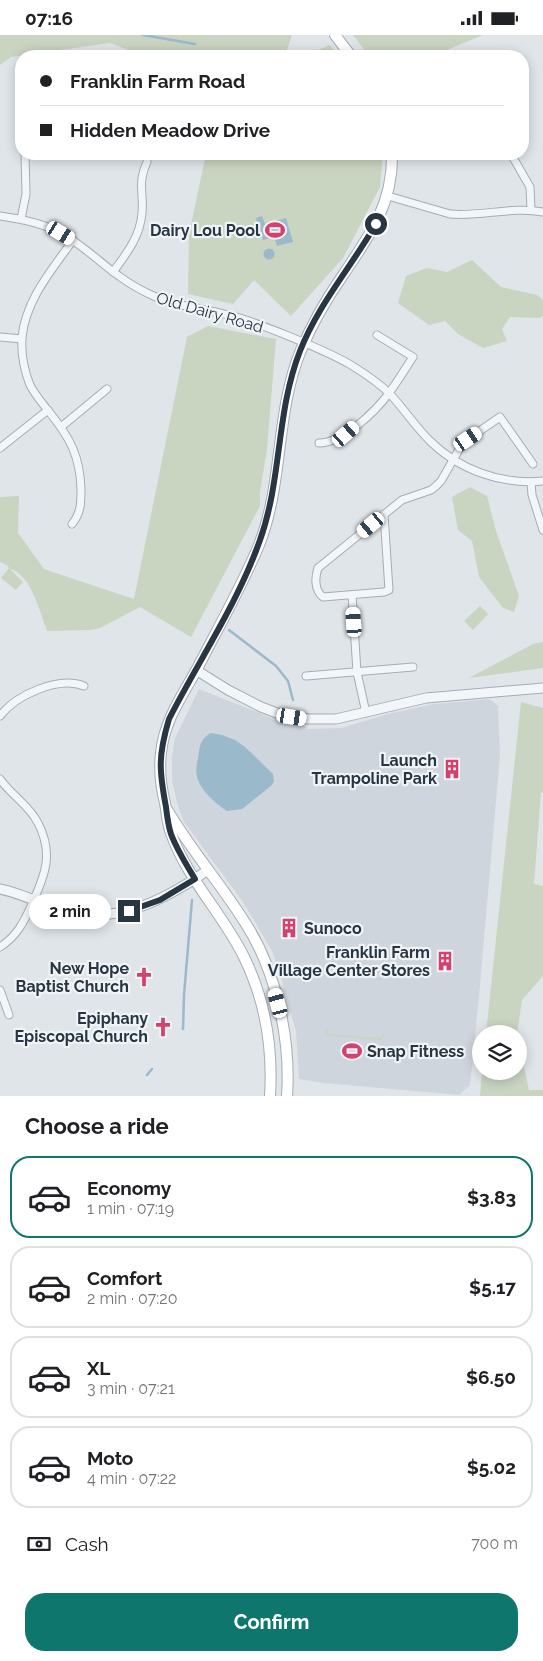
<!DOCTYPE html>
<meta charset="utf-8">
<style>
:root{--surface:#fff;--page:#f6f6f6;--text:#202124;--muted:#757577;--line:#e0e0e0;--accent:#0f766e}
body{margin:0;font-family:Raleway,sans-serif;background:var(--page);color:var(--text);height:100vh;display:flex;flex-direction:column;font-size:19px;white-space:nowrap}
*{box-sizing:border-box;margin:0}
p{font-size:16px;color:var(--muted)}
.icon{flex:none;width:28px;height:28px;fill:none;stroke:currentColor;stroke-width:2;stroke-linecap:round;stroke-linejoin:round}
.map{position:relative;height:1061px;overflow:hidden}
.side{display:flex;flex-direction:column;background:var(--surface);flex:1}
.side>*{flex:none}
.guide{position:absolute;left:15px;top:15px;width:514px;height:110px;border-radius:20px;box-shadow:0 2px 12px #0003;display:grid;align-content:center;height:110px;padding:0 25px;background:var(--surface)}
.buttons{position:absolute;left:472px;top:990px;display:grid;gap:10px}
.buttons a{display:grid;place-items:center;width:55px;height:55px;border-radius:50%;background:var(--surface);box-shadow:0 2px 12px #0003;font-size:25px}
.end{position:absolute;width:22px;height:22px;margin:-11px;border:6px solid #283542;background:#fff;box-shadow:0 0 0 2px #fff}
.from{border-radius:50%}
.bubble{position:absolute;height:35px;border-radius:18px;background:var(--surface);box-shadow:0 2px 12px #0003;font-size:16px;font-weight:700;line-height:35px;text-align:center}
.car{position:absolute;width:15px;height:30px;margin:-15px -8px;border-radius:6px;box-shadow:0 0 4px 1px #0007;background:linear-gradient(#fff 24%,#345 0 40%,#fff 0 76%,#345 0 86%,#fff 0)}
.guide b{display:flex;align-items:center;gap:18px;height:48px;font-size:19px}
.guide b+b{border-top:1px solid var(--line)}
.guide i{width:12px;height:12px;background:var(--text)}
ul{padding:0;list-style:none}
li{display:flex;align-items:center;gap:15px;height:82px;margin:0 10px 8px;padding:0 15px;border:2px solid var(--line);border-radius:20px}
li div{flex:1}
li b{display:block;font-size:19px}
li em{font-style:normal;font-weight:700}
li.active{border-color:var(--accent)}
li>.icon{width:45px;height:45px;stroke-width:1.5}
h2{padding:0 25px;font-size:22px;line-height:60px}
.pay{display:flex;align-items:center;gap:12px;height:55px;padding:0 25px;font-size:19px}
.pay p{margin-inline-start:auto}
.cta{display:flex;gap:10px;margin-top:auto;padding:10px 25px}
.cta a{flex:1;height:58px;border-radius:20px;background:var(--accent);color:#fff;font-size:20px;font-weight:700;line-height:58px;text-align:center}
.status{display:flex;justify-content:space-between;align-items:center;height:35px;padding:0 25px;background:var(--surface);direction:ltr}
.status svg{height:14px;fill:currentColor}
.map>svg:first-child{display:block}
.built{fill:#ced5dc}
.green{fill:#c9d4c1}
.water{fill:#9ab9cb}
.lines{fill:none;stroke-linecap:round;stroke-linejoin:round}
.stream{stroke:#9ab9cb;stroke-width:2.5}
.minor-casing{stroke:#a5adb4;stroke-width:9}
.tertiary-casing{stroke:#a5adb4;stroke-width:11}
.secondary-casing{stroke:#a5adb4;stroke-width:12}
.minor{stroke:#f3f6f8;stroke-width:7}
.tertiary{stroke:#f3f6f8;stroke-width:9}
.secondary{stroke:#fff;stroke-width:10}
.route{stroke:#283542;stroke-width:6}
.labels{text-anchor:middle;stroke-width:4.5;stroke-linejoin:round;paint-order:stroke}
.poi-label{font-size:16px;font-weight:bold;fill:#283542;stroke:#f0f4f7;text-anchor:end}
.street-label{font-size:16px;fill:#283542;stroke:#f0f4f7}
</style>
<div class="status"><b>07:16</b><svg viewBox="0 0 49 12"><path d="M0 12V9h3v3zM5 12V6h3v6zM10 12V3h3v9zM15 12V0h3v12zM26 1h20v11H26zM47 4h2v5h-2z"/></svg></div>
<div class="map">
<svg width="543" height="1061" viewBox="0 0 543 1061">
<rect width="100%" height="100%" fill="#e0e5ea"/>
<polygon class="built" points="199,654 272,683 303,690 307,694 341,693 388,679 434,669 490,664 498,671 500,720 479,961 470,1050 459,1060 324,1048 299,1044 296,996 280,939 272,916 243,867 184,787 178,771 172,746 172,722 175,703"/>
<g class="green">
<polygon points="0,0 292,0 285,21 144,21 110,8 11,22 0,30"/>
<polygon points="353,0 483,0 432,21 369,21"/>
<polygon points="330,10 338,21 304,21"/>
<polygon points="206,119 383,119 380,152 343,223 291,281 254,245 233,269 188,259 189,199"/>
<polygon points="472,225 501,252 537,260 543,265 543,281 539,283 510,282 502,294 507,306 483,313 458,299 445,286 429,290 398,268 406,241 427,233 447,237"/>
<path d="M208 291 276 304 267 414 260 457V471L191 602 140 572 100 593 90 595 47 596C40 577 31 539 10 534L23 547 16 555 1 543 9 533 7 530 0 527V462L19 461 18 498 44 534 134 564 187 302Z"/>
<polygon points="470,452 487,461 496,496 519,561 514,577 503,573 479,542 472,506 458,495 452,462"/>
<polygon points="480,571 488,579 473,595 464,586"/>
<polygon points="543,607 543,633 469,643 533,609"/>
<polygon points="521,667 543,673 543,758 541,757 534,849 543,851 543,941 522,965 517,999 486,999"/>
<polygon points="326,994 328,995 328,999 379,1003 382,1002 383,998 385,999 381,1005 329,1001 326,998"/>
<polygon points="519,1010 529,1055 543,1055 543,1061 480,1061 482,1036 519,1036"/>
</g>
<g class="water">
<polygon points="262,181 265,189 286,183 293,207 277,211 274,202 263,205 256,183"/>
<circle cx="269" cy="219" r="5.5"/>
<path d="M211 698 222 700 235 705 245 712 273 739 274 746 272 750 242 774 227 776C216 769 199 754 197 741 195 733 198 725 199 717 200 708 203 702 211 698Z"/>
</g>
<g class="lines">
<g class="stream">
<polyline points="143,0 195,9"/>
<polyline points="229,595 276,631 288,646 293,665"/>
<polyline points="183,994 184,960 192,865"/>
<polyline points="147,1040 152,1034"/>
</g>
<defs>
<g id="minor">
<polyline points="511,119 530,152 531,175"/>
<path d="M388 161 450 179C481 182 512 171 543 177"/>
<path d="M0 181C22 184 42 188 61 198 83 210 99 227 119 241 131 250 144 257 158 263 181 272 205 274 228 280 254 286 278 297 303 307 319 314 336 321 351 330 364 338 379 348 390 359 404 374 415 391 429 405 459 435 501 450 543 446"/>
<polyline points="21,184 26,159 25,119"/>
<path d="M113 237C127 218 140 202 142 178 144 156 137 150 147 127"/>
<polyline points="0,302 22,304"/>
<polyline points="61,392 107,354"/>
<path d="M319 408C343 408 376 376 389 358 398 346 405 334 413 322L377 300"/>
<polyline points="0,413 48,375"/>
<polyline points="531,447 532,460 543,495"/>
<path d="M384 479 389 555 384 557 323 562C314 555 315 542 318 533L402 465 431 455 436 451 441 446 461 411 468 404 500 382 533 429"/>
<path d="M72 489C81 478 81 468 81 454 80 421 70 403 50 378 43 369 35 360 30 350 24 335 21 318 22 302 26 264 52 235 73 205"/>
<polyline points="352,560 357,637 366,678"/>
<polyline points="306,641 413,632"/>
<path d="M0 681C16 660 58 641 84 651"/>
<path d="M0 744C11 760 29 770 38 788 54 819 45 840 32 869 24 887 17 901 0 912"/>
<polyline points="0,955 9,980"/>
</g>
<g id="tertiary">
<polyline points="196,635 228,655 261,672 277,678 308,684 336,684 426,663 543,653"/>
<path d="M0 854C19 858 36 866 54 873 111 893 162 867 208 835"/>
</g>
<g id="secondary">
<polyline points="335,0 351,21"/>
<path d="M168 776C191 815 220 848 244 886 276 934 291 1004 287 1061"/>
<path d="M270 1061C273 1013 265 965 244 922 223 879 187 844 171 798 167 789 167 778 165 768 161 752 159 735 161 718 164 686 182 661 197 634 218 593 241 553 259 510 284 447 275 378 301 315 312 289 327 263 343 240 370 200 393 169 392 119"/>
</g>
</defs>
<use href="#minor" class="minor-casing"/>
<use href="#tertiary" class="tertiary-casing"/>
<use href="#secondary" class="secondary-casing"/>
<use href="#minor" class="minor"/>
<use href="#tertiary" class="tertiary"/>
<use href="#secondary" class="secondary"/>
</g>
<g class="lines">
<path class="route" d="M129 876 160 865 195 844C186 829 177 815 171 799 168 790 167 781 166 772 159 735 158 721 169 684 199 625 238 568 260 505 282 444 276 377 300 316 318 270 351 232 376 189"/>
</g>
<defs>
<symbol id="stadium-bare" viewBox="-9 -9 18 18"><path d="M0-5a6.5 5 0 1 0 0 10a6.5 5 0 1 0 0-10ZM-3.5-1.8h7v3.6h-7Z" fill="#d2426d" stroke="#f0f4f7" stroke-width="2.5" paint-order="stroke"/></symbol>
<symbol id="building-bare" viewBox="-9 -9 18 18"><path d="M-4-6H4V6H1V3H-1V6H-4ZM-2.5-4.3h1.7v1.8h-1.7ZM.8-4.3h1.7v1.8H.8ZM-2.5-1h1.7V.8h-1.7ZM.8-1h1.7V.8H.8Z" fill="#d2426d" stroke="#f0f4f7" stroke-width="2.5" paint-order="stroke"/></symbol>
<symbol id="church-bare" viewBox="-9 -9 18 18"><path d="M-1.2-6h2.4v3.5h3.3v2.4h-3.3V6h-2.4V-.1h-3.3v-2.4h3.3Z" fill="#d2426d" stroke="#f0f4f7" stroke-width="2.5" paint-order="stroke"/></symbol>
</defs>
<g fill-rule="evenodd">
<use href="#stadium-bare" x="261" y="181" width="28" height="28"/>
<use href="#building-bare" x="438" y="720" width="28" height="28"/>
<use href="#building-bare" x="275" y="879" width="28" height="28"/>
<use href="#building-bare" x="431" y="912" width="28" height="28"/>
<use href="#church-bare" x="130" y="928" width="28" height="28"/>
<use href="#church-bare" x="149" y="978" width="28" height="28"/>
<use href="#stadium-bare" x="338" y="1002" width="28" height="28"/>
</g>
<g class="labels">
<g class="poi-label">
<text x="260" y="201">Dairy Lou Pool</text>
<text x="437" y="731">Launch<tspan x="437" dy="18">Trampoline Park</tspan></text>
<text x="304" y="899" text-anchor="start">Sunoco</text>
<text x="430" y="923">Franklin Farm<tspan x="430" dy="18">Village Center Stores</tspan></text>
<text x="129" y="939">New Hope<tspan x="129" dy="18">Baptist Church</tspan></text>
<text x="148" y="989">Epiphany<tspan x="148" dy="18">Episcopal Church</tspan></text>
<text x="367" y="1022" text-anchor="start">Snap Fitness</text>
</g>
<g class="street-label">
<text transform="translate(210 277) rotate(16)" y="6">Old Dairy Road</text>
</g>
</g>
</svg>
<div class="buttons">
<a><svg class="icon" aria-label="layers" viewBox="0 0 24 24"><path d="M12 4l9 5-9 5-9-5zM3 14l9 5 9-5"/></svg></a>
</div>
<i class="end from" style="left:376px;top:189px"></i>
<i class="end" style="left:129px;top:876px"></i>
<div class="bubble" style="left:29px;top:859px;width:82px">2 min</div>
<i class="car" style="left:61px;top:198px;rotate:121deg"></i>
<i class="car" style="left:346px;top:399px;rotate:49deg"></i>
<i class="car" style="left:468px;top:404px;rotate:56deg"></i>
<i class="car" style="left:371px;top:490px;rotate:230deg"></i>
<i class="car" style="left:354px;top:587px;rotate:356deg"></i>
<i class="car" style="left:292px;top:682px;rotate:99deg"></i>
<i class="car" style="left:278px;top:968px;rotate:345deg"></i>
<div class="guide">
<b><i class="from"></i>Franklin Farm Road</b>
<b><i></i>Hidden Meadow Drive</b>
</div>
</div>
<section class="side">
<h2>Choose a ride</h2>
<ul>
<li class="active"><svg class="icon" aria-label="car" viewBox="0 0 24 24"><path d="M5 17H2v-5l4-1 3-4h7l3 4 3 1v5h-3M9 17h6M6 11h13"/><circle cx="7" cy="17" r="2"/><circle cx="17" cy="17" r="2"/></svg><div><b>Economy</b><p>1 min · 07:19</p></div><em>$3.83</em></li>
<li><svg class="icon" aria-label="car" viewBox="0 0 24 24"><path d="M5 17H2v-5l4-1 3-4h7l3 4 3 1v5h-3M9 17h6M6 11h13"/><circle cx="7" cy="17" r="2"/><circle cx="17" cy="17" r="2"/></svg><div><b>Comfort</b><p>2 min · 07:20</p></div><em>$5.17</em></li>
<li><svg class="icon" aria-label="car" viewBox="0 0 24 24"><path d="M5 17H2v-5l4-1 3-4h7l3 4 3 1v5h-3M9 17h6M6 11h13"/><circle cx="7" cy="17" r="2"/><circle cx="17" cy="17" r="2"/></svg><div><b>XL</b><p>3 min · 07:21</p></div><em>$6.50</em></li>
<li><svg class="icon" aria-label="car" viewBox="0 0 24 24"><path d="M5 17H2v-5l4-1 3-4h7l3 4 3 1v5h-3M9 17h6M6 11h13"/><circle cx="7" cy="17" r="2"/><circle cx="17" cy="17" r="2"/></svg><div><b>Moto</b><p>4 min · 07:22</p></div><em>$5.02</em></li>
</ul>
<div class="pay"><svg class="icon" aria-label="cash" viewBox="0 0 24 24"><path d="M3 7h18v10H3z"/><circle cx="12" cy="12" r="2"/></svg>Cash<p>700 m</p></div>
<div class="cta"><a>Confirm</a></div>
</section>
